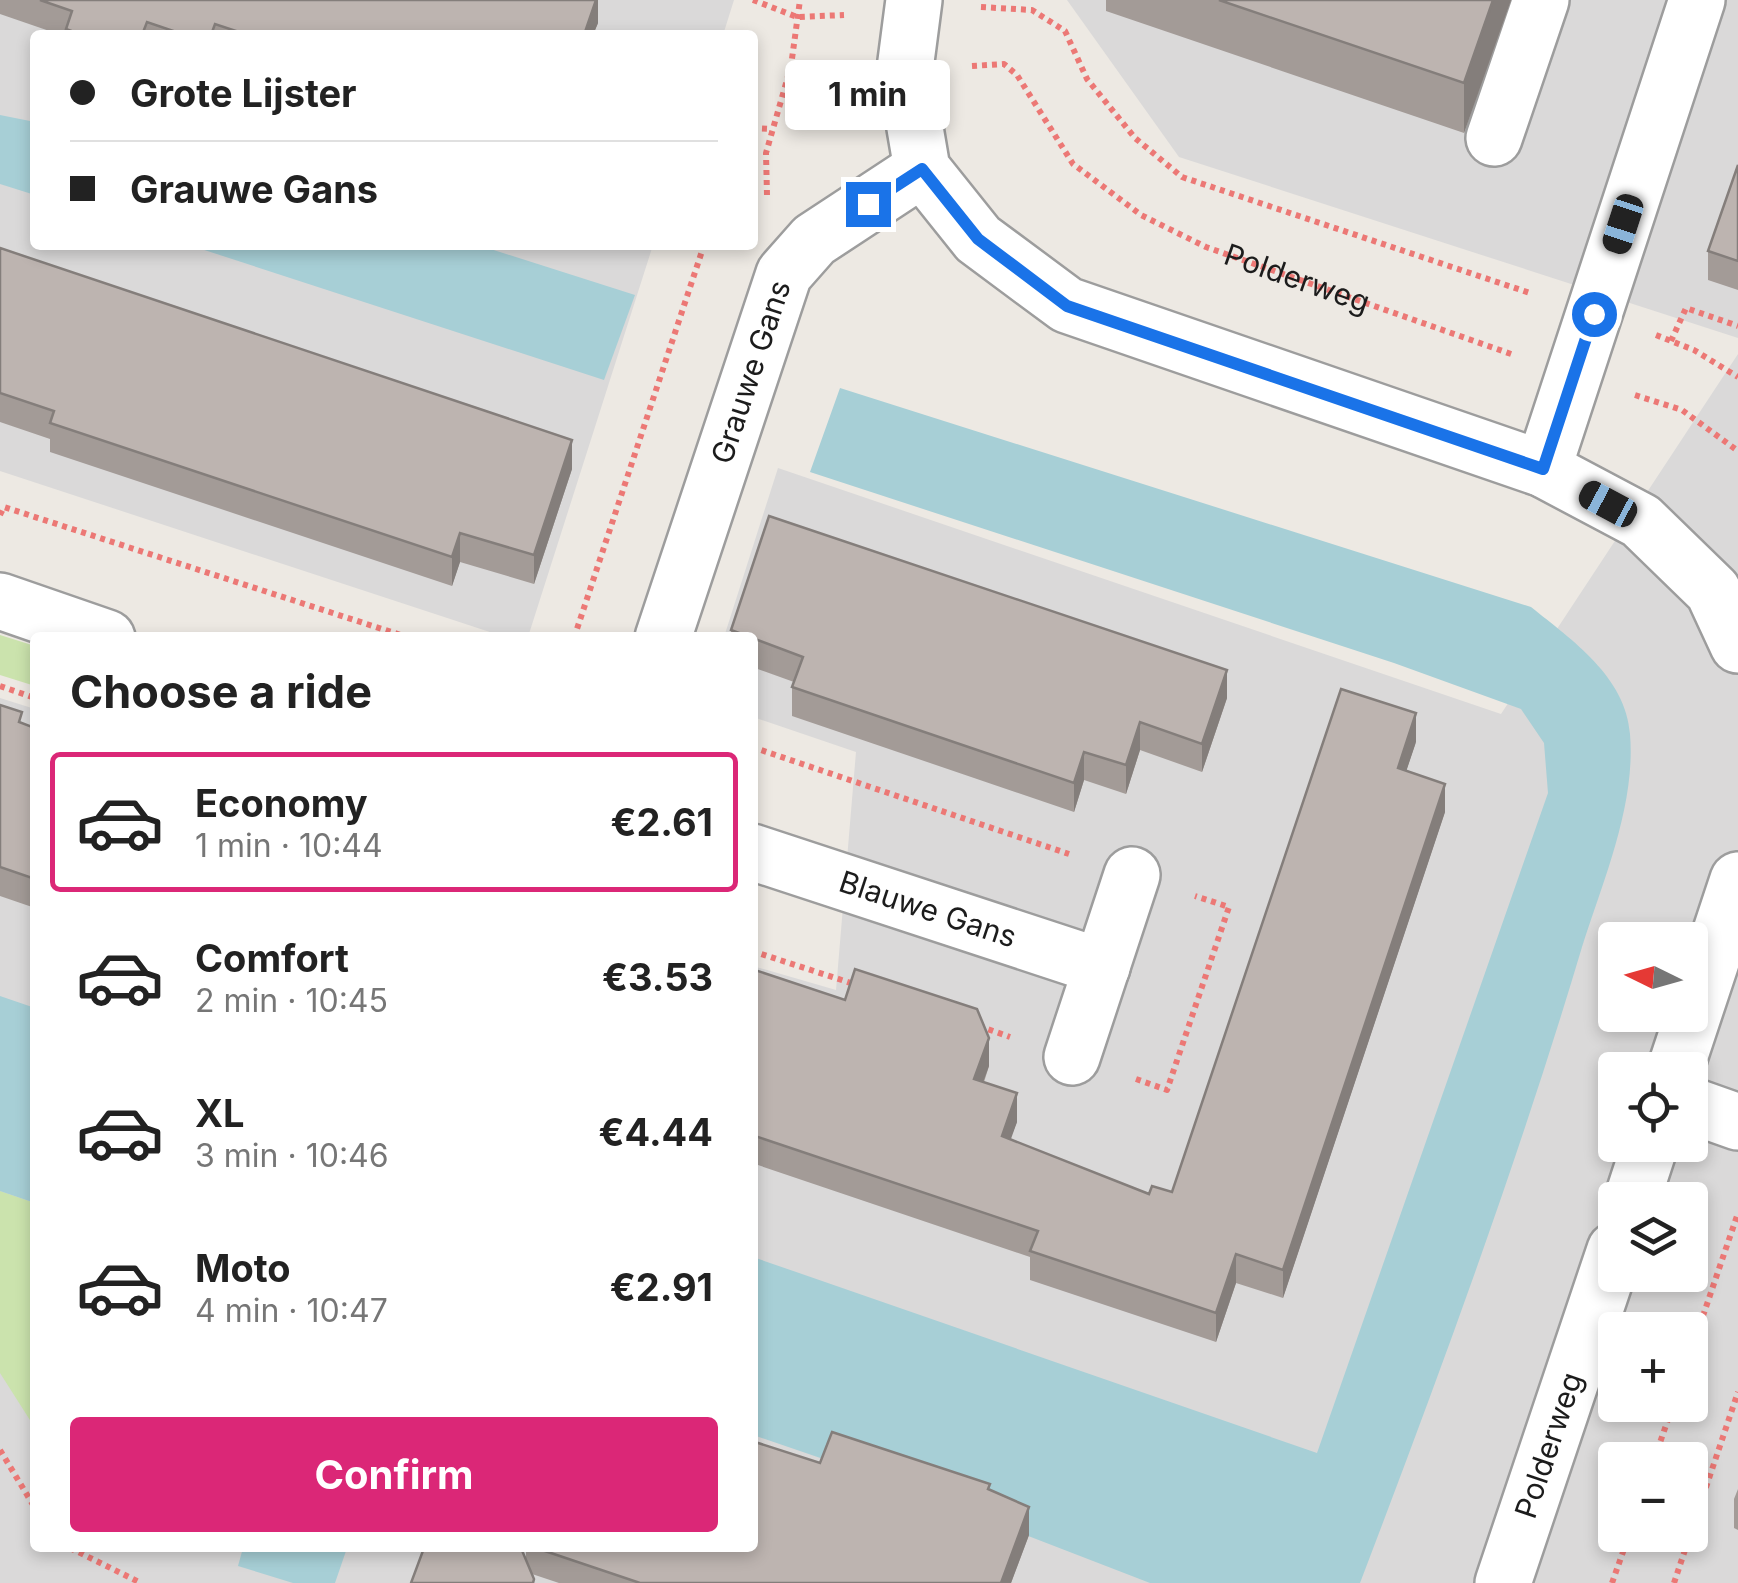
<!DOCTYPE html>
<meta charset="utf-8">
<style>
:root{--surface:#fff;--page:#f6f6f6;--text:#222;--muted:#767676;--line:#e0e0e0;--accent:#db2777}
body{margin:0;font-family:Inter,sans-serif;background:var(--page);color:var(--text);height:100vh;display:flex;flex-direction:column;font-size:38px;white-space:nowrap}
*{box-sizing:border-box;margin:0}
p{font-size:32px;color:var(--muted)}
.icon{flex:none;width:55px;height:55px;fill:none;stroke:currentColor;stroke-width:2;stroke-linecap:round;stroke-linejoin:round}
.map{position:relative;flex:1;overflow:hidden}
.side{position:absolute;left:30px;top:632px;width:728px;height:920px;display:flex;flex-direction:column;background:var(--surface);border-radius:10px;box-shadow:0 5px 15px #0003}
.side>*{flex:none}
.banner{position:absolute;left:30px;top:30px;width:728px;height:220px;border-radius:10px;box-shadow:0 5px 15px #0003;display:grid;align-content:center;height:220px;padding:0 40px;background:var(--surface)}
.needle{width:65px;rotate:275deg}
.tools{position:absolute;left:1598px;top:922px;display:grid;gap:20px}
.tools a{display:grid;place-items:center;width:110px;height:110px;border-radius:10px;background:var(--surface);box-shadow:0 5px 15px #0003;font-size:50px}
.end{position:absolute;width:45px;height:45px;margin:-22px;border:12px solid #1a73e8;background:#fff;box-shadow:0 0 0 5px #fff}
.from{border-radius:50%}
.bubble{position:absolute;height:70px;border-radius:10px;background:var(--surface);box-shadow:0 5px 15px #0003;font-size:32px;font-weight:700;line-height:70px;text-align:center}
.car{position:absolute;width:30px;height:60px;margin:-30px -15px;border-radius:12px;box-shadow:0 0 8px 2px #0007;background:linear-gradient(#222 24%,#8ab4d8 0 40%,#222 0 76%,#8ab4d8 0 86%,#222 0)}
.banner b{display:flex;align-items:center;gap:35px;height:95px;font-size:38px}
.banner b+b{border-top:2px solid var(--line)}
.banner i{width:25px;height:25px;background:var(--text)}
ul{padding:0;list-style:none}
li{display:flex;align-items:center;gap:30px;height:140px;margin:0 20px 15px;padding:0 20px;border:5px solid transparent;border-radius:10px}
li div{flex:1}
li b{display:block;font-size:38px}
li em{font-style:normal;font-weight:700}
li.selected{border-color:var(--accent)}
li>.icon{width:90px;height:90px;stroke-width:1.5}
h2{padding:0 40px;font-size:45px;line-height:120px}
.cta{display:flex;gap:20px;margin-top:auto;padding:20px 40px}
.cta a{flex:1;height:115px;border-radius:10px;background:var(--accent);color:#fff;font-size:40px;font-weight:700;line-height:115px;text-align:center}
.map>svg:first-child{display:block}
.residential{fill:#dad9d9;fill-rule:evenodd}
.grass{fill:#cbe3ad}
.water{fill:#a7cfd6}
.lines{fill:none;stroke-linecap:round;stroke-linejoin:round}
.minor-casing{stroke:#9d9d9d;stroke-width:60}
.path{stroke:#ec7875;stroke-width:6;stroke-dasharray:5 5;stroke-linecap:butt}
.minor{stroke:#fff;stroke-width:55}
.wall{fill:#a39b97}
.shaded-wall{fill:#847e7b}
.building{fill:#bdb4b0;stroke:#847e7b;stroke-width:2.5}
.route{stroke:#1a73e8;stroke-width:12}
.labels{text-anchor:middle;stroke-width:8;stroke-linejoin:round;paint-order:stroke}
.street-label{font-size:30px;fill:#1c1c1c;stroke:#fff}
</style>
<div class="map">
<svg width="1738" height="1583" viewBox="0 0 1738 1583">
<rect width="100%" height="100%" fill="#ede9e3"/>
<g class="residential">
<polygon points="0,0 734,0 723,35 35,35 35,245 653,245 528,637 505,637 0,471"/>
<polygon points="1067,0 1738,0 1738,338 1179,157"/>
<path d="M1738 354V1583H0V698L35 709V1548H752L753 966 836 990 856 752 753 717 752 638 724 637 778 468 1501 714ZM1615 940H1690V1015H1615ZM1615 1070H1690V1145H1615ZM1615 1200H1690V1275H1615ZM1615 1330H1690V1405H1615ZM1615 1460H1690V1535H1615Z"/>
</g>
<g class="grass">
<polygon points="0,635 35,646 35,686 0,675"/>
<polygon points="0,1191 35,1203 35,1428 0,1373"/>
</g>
<g class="water">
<polygon points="0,115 35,122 35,195 0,184"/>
<polygon points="189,245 478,245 635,295 604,380"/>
<path d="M840 388 1531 607C1572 640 1626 677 1630 734 1636 805 1603 881 1582 947 1518 1162 1440 1373 1360 1583H1150L870 1475 753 1435V1257L1317 1453 1548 793 1544 743 1521 709 1394 663 810 472Z"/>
<polygon points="0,996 35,1008 35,1203 0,1191"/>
<polygon points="243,1548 347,1548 335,1583 293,1583 238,1566"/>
</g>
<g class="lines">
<defs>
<g id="minor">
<polyline points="914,0 905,69 922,169 978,239 1067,305 1543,469 1641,521 1713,591 1738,645"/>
<polyline points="1494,138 1541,0"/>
<polyline points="1543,469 1697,0"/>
<polyline points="0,601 107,638"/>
<path id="s2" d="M663 638 784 274 814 240 922 169"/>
<path id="s3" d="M752 852 1102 967"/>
<polyline points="1072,1057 1132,875"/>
<polyline points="1675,1070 1738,880"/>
<polyline points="1690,1105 1738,1122"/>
<polyline points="1632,1200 1650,1145"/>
<path id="s4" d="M1503 1583 1615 1250"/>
</g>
</defs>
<use href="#minor" class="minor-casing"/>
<g class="path">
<polyline points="753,0 797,17 844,15"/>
<polyline points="981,7 1032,10 1065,31 1087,79 1135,138 1182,177 1530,293"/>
<polyline points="791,66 840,67"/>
<path id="s1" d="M972 66 1004 64 1017 75 1073 164 1141 215 1206 247 1514 355"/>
<polyline points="752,128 771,129"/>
<polyline points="767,195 766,153 791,66 800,0"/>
<polyline points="1656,335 1694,350 1738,377"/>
<polyline points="1671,341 1686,308 1738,326"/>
<polyline points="1635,395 1682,410 1738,451"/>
<polyline points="0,515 4,507 410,638"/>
<polyline points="574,638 704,245"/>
<polyline points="0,686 35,698"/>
<polyline points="752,747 1069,854"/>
<polyline points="752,951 854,984"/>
<polyline points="979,1026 1010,1037"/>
<polyline points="1136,1079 1167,1090 1229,907 1195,896"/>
<polyline points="1690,1354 1738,1213"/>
<polyline points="0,1450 35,1508"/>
<polyline points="1654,1460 1673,1405"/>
<polyline points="1690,1535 1738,1392"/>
<polyline points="70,1548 141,1583"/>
<polyline points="1612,1583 1629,1535"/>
<polyline points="1674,1583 1690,1535"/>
</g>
<use href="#minor" class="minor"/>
</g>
<g class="wall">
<polygon points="0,0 598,0 598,23 593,35 61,35 0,14"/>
<polygon points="1106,0 1511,0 1464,133 1106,11"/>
<polygon points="1738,165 1738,290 1708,280 1708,251"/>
<polygon points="0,248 572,469 534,584 460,562 452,586 50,452 50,439 0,422"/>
<polygon points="731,630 1227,698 1202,772 1140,750 1126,794 1084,780 1074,812 792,716 792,687 794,682 752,667 752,638 731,638"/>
<polygon points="0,705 22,723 35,728 35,908 0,896"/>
<polygon points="1416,742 1406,771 1445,812 1283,1298 1236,1283 1216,1342 1030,1280 1030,1257 752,1163 752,969 989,1066 984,1082 1017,1122 1010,1139 1149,1194 1172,1192"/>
<polygon points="820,1463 990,1489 1029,1535 1011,1583 559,1583 532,1574 534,1583 526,1559 526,1548 752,1548"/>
<polygon points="1738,1489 1738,1530 1734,1528 1734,1499"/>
</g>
<g class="shaded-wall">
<polygon points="596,0 598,0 598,23 593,35 584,35"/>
<polygon points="1493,0 1511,0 1464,133 1464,83"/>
<polygon points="572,440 572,469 534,584 534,555"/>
<polygon points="460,533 460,562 452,586 452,557"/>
<polygon points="1227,670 1227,698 1202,772 1202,744"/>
<polygon points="1416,713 1416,742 1398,796 1398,768"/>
<polygon points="1140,722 1140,750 1126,794 1126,765"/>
<polygon points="1084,752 1084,780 1074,812 1074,783"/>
<polygon points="1445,784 1445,812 1283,1298 1283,1270"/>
<polygon points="989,1038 989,1066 974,1107 974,1079"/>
<polygon points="1017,1093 1017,1122 1002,1164 1002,1136"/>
<polygon points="1236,1254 1236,1283 1216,1342 1216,1313"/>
<polygon points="1029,1507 1029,1535 1011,1583 1001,1583"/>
</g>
<g class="building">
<polygon points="40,0 596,0 584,35 248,35 215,24 211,35 185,35 147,22 142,35 82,35 66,29 72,11"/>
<polygon points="1219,0 1493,0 1464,83"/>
<polygon points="1738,165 1738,261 1708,251"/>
<polygon points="0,248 572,440 534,555 460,533 452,557 50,423 54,411 0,393"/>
<polygon points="769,516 1227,670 1202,744 1140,722 1126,765 1084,752 1074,783 792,687 803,657 731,630"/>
<polygon points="1341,689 1416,713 1398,768 1445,784 1283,1270 1236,1254 1216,1313 1030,1251 1038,1231 752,1135 752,969 845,1000 855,969 977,1009 989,1038 974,1079 1017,1093 1002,1136 1149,1194 1152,1186 1172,1192"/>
<polygon points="0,705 22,712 19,722 35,728 35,879 0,867"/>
<polygon points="832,1432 990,1484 988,1489 1029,1507 1001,1583 640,1583 536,1548 752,1548 752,1441 820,1463"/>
<polygon points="424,1548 521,1548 534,1579 533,1583 411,1583"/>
</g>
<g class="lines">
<polyline class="route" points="868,204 922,169 978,239 1067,306 1543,469 1594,314"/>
</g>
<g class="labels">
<g class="street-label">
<text dy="10" stroke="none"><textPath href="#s1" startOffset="408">Polderweg</textPath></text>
<text dy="10" stroke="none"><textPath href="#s2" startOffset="280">Grauwe Gans</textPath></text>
<text dy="10" stroke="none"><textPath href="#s3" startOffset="185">Blauwe Gans</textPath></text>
<text dy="10" stroke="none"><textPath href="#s4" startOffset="145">Polderweg</textPath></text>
</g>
</g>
</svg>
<div class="tools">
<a><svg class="needle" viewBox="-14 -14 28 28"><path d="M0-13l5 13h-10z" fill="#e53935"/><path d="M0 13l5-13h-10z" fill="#767676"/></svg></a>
<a><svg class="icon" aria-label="locate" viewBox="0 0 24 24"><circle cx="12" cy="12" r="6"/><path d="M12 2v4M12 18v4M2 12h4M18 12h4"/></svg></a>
<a><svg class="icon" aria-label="layers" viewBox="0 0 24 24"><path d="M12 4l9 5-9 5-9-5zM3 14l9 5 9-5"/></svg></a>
<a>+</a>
<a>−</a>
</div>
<i class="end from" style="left:1594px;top:314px"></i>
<i class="end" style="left:868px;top:204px"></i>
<div class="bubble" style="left:785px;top:60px;width:165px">1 min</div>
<i class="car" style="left:1623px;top:224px;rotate:198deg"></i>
<i class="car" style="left:1608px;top:504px;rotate:298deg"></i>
<div class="banner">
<b><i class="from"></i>Grote Lijster</b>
<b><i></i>Grauwe Gans</b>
</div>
<section class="side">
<h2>Choose a ride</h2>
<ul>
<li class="selected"><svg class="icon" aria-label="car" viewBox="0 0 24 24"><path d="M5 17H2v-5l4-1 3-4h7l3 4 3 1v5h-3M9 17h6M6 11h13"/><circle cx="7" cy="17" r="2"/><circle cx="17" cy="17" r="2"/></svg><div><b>Economy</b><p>1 min · 10:44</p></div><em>€2.61</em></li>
<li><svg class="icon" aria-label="car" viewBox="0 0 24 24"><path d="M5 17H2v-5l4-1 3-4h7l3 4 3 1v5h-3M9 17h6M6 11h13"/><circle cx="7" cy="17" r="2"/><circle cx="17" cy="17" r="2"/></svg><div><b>Comfort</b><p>2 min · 10:45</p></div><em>€3.53</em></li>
<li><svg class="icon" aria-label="car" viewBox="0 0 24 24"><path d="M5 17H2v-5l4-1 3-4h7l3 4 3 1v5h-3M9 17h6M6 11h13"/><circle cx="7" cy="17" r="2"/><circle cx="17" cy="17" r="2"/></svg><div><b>XL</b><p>3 min · 10:46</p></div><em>€4.44</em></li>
<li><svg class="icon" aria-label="car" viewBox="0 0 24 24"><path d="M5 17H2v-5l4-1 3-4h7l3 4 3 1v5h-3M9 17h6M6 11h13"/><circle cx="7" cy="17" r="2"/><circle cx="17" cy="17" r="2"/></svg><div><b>Moto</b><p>4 min · 10:47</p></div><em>€2.91</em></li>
</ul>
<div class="cta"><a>Confirm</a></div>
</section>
</div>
